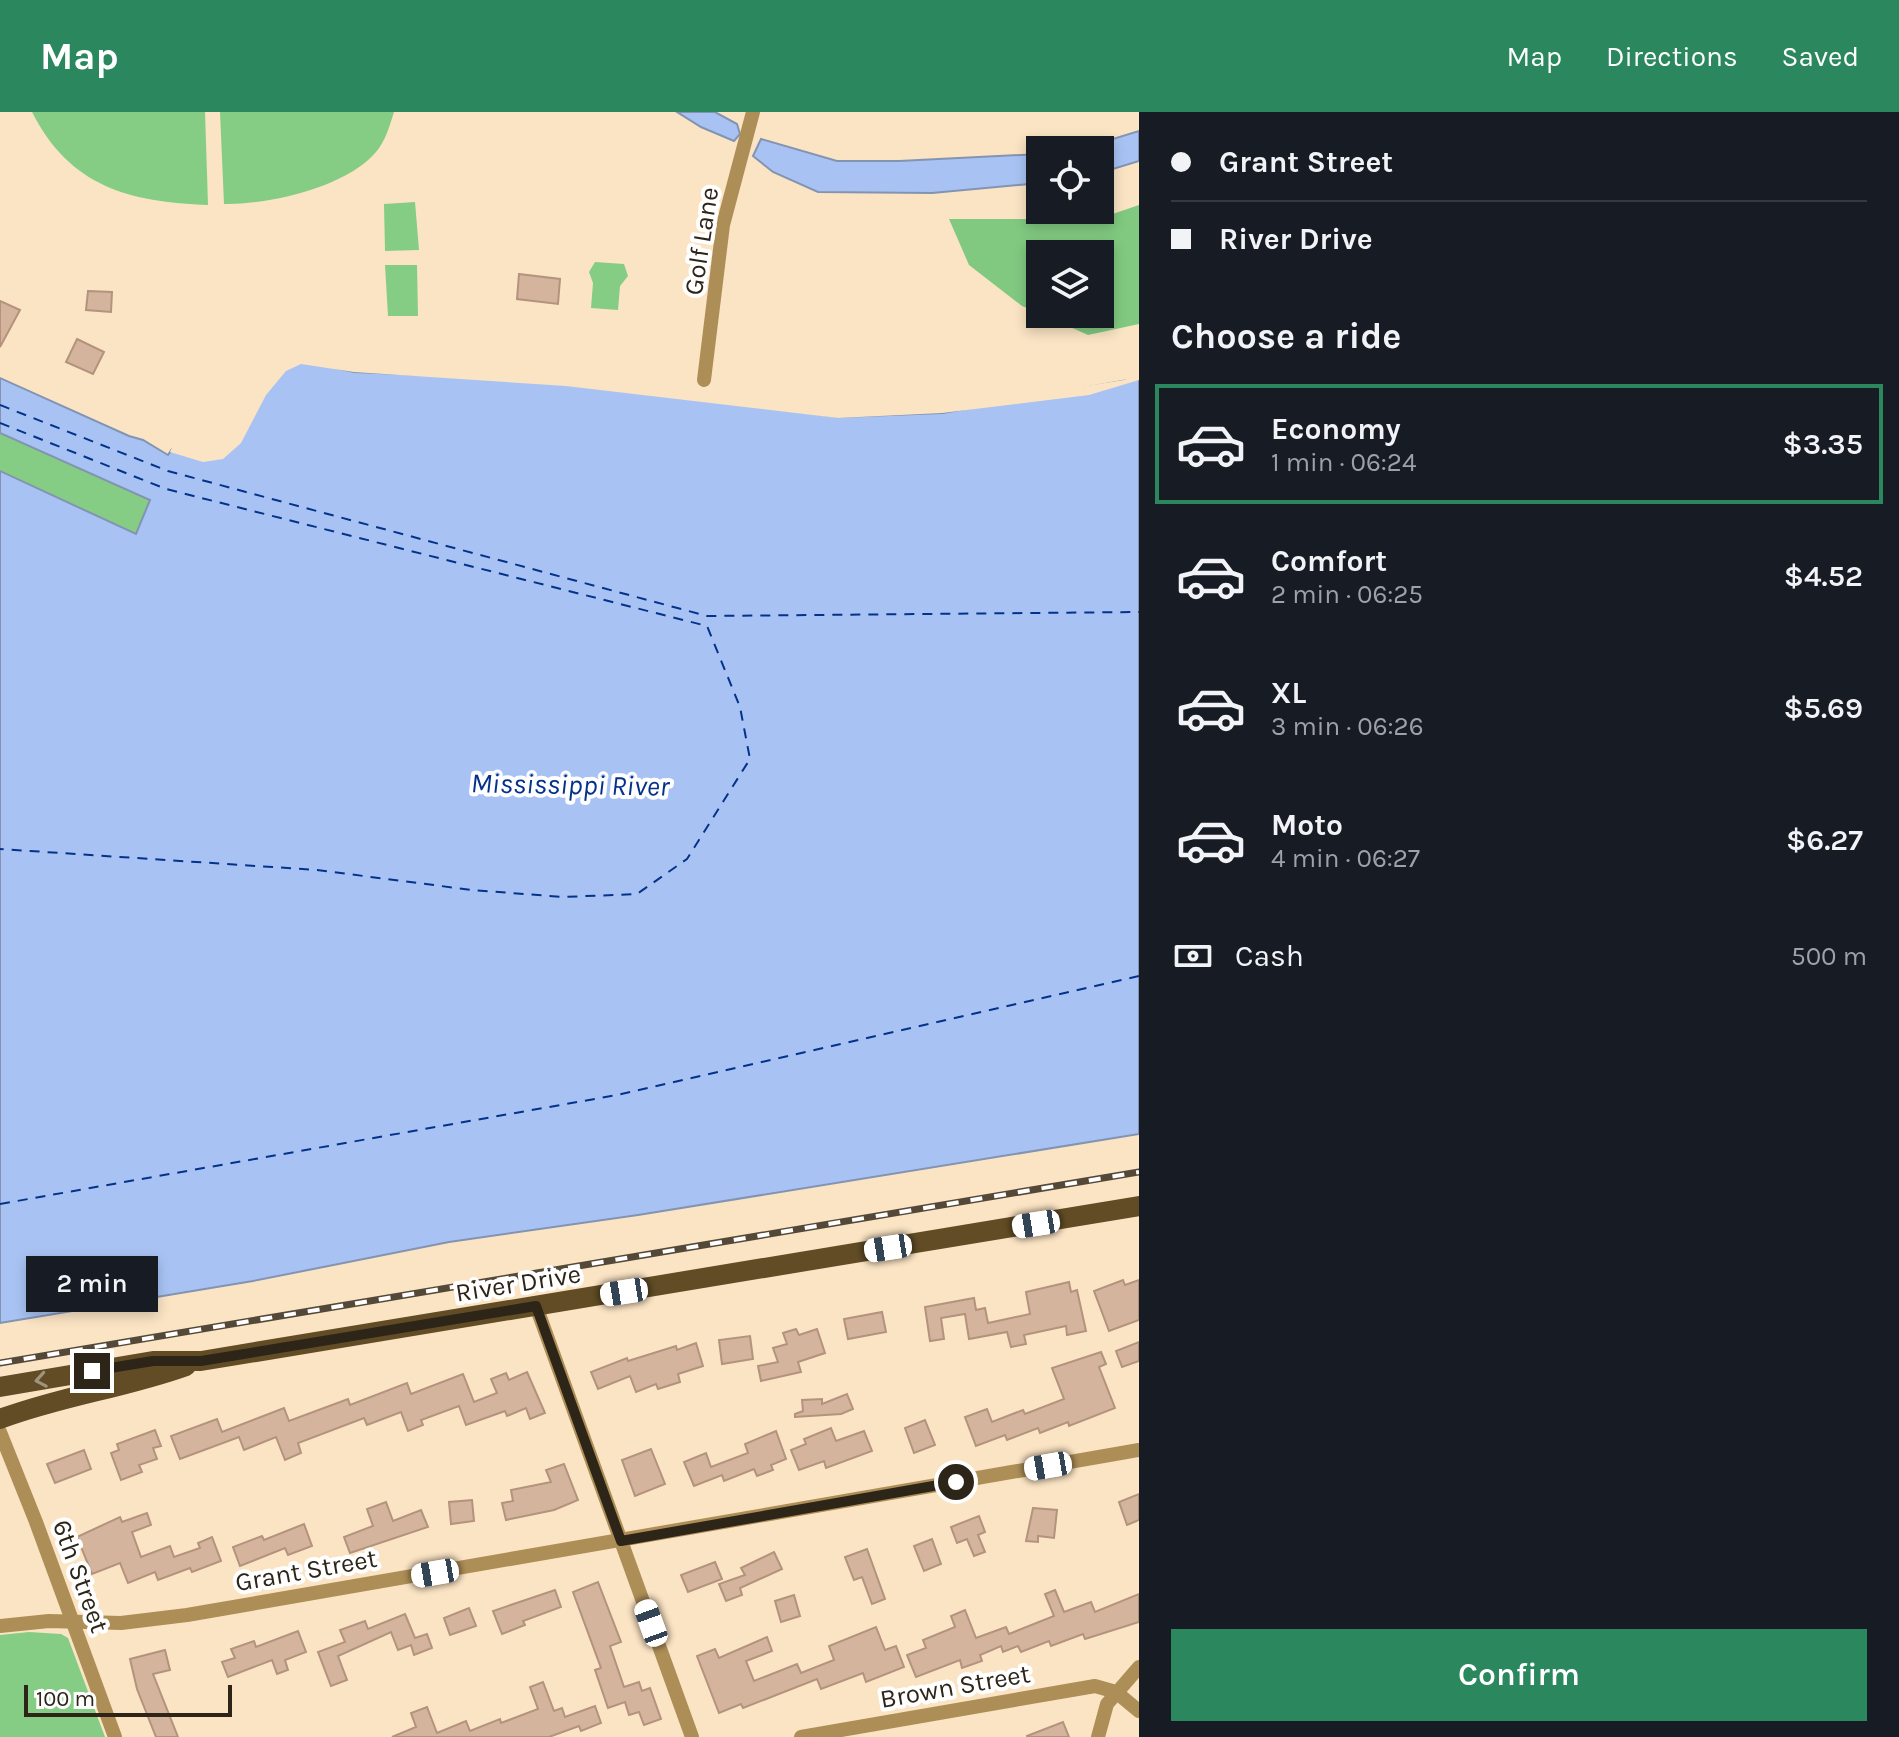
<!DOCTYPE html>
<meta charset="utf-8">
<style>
:root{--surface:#171b24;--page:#242831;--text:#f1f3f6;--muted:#9ea1a6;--line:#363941;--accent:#2a875e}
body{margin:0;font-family:Karla,sans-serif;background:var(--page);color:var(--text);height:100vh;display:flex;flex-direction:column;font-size:30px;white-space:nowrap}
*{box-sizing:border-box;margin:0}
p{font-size:26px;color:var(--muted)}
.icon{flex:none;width:44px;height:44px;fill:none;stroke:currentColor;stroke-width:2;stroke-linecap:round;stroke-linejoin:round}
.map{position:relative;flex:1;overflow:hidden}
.drawer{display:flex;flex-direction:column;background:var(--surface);width:760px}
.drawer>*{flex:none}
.hud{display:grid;align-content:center;height:176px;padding:0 32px;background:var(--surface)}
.fabs{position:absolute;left:1026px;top:24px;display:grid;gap:16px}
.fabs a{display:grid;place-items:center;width:88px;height:88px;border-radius:0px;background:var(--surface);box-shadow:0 4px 12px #0003;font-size:40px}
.scale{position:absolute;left:24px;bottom:20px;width:208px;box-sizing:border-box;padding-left:8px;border:4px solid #2e2519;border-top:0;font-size:22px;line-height:28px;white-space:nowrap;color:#2e2519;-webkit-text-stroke:6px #fff;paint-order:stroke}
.end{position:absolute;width:36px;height:36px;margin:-18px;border:10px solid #2e2519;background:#fff;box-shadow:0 0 0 4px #fff}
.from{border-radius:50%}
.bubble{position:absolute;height:56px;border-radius:0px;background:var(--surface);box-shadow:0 4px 12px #0003;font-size:26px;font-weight:600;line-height:56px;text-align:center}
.car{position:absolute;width:24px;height:48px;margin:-24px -12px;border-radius:10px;box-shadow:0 0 6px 2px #0007;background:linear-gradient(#fff 24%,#345 0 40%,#fff 0 76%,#345 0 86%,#fff 0)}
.hud b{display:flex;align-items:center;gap:28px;height:76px;font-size:30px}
.hud b+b{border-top:2px solid var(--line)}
.hud i{width:20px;height:20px;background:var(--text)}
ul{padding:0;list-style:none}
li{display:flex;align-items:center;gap:24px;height:120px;margin:0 16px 12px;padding:0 16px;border:4px solid transparent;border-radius:0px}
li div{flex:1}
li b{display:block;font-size:30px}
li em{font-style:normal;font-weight:600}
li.on{border-color:var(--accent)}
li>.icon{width:72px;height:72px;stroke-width:1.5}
h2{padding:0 32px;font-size:36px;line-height:96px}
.pay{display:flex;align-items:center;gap:20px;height:88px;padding:0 32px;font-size:30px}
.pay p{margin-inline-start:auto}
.action{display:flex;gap:16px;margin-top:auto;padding:16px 32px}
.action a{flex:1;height:92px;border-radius:0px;background:var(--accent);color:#fff;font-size:32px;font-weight:600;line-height:92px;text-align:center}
header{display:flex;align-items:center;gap:48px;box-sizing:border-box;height:112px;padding:0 40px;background:var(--accent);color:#fff}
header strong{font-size:38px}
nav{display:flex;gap:44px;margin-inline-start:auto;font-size:28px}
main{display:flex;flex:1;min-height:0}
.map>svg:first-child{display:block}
.green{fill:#85cc85}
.forest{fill:#81c981}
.water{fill:#a8c3f3;stroke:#8394b2;stroke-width:2}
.pier{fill:#fbe4c4}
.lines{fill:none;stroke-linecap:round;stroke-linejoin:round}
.ferry{stroke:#04328a;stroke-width:2;stroke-dasharray:10 8;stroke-linecap:butt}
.building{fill:#d5b49d;stroke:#b3937d;stroke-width:2}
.minor{stroke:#ad8e57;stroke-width:14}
.primary{stroke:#614c25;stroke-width:20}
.rail-casing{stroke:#544838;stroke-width:7}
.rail{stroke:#fff;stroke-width:4;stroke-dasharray:12;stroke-linecap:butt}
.oneway{stroke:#a0947c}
.route{stroke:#2e2519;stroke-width:10}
.labels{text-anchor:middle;stroke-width:8;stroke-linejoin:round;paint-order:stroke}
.street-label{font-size:26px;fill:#2e2519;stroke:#fff}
.water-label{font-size:28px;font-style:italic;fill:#04328a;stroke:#fff}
</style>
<header>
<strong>Map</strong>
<nav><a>Map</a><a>Directions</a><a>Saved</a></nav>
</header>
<main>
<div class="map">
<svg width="1139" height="1625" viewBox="0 0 1139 1625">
<rect width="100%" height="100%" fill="#fbe4c4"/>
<g class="green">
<path d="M32 0H205L208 93C129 90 70 75 32 0Z"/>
<path d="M220 0H394C390 13 385 30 376 40 347 75 268 93 224 92Z"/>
<polygon points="415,90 419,138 385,139 384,92"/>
<polygon points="595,150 624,152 628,164 620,174 618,198 591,196 593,171 589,160"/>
<polygon points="385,153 417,153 418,204 388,204"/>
<polygon points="0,321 150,387 137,423 0,359"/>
<polygon points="29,1520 61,1522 68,1526 105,1625 0,1625 0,1523"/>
</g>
<polygon class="forest" points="1139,93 1139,212 1088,223 1041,202 1100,202 1100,142 1040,142 1040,201 1022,194 969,153 949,107 1098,107"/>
<g class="water">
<polygon points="677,0 715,0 737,12 740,22 734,29 701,15"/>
<polygon points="1139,19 1139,49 1100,61 1100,38 1077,38"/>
<polygon points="761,27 837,49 899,49 1040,42 1040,71 932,81 818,80 773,60 753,44"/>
<polygon points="301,248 354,260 574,269 839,305 943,301 1139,266 1139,1022 638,1103 449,1130 253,1169 0,1211 0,359 136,422 150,388 0,321 0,266 129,324 143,328 168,343 172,337 208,346 233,335 274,262"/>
</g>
<polygon class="pier" points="301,244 354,256 575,265 839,301 942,297 1124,268 1139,262 1139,268 1089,283 942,301 838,306 566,274 354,260 301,252 286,259 266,283 241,331 223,347 203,350 170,340 173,333 208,342 231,332 271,260"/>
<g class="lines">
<g class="ferry">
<polyline points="0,293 168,359 707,504 1139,500"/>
<polyline points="0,311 166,377 707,514 740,595 750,647 687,747 637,782 564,785 472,778 317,758 0,737"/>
<polyline points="0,1092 617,983 1139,864"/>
</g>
</g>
<g class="building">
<polygon points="519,162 560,167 558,192 517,187"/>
<polygon points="88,179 112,180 111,200 86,198"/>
<polygon points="0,189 20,198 0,235"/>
<polygon points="77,227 104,240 93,262 66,250"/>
<polygon points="1123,1168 1125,1173 1139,1168 1139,1208 1109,1219 1094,1179"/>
<polygon points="1069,1170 1071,1180 1077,1178 1086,1219 1067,1223 1066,1214 1024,1223 1026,1232 1011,1235 1007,1220 969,1227 965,1202 941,1206 944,1227 930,1229 925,1195 974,1186 976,1198 985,1196 988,1211 1030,1202 1026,1180"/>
<polygon points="882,1200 886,1220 848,1227 844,1207"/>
<polygon points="796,1217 799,1223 817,1217 825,1241 798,1250 801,1260 761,1269 758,1254 778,1250 773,1236 787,1232 783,1221"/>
<polygon points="750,1224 753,1247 722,1252 719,1228"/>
<polygon points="1139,1230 1139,1249 1122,1255 1116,1239"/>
<polygon points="696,1231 703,1254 678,1262 680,1270 658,1277 656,1272 636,1280 630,1264 598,1277 591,1260 627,1246 628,1249 676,1234 677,1238"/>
<polygon points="1101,1240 1106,1252 1099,1255 1115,1296 1069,1314 1068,1310 1040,1321 1038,1316 1007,1328 1005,1323 976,1334 965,1305 987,1297 992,1310 1023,1298 1025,1302 1064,1287 1052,1256"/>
<polygon points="527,1260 545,1301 530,1307 526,1296 507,1304 505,1299 466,1313 459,1294 421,1308 423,1313 408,1319 401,1300 367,1313 364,1306 298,1331 301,1341 285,1348 276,1325 244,1338 239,1325 180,1347 171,1324 217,1307 222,1320 284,1296 289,1309 348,1287 350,1293 407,1271 411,1282 463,1262 474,1290 497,1281 491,1267 506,1261 509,1268"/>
<polygon points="847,1282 853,1297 841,1302 795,1305 795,1302 803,1299 802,1288 822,1287 822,1292"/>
<polygon points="925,1308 935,1333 914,1341 905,1316"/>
<polygon points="831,1316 836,1329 864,1319 872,1339 826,1356 824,1349 799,1358 791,1338 806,1332 804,1327"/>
<polygon points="155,1318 161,1334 153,1336 157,1347 139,1353 142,1360 121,1368 111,1341 119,1338 117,1332"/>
<polygon points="776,1319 786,1347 771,1353 773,1358 757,1364 754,1357 724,1369 722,1363 694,1374 684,1350 706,1341 711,1355 748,1341 745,1332"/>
<polygon points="651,1337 665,1372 635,1384 622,1348"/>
<polygon points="84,1338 91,1357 55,1371 47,1352"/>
<polygon points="564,1352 578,1388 554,1398 506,1408 502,1391 513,1389 511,1378 551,1370 546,1358"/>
<polygon points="1139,1382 1139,1408 1127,1413 1119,1390"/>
<polygon points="472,1388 474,1409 451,1412 449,1390"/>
<polygon points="386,1390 393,1409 421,1398 428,1415 350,1441 344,1425 373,1414 367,1397"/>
<polygon points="1033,1396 1057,1398 1054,1426 1038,1424 1038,1430 1026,1429"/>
<polygon points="147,1401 151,1413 132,1420 141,1445 170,1434 174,1445 200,1436 198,1431 212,1425 221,1449 192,1460 190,1456 158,1468 155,1460 128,1471 120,1451 92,1462 77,1425 120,1405 122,1410"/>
<polygon points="979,1404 985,1420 978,1423 985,1440 974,1444 967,1427 957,1431 951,1415"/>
<polygon points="304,1412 312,1434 288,1443 285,1436 240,1454 233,1435 262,1424 264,1428"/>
<polygon points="932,1427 941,1452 924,1459 914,1434"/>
<polygon points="867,1437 885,1487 872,1492 862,1465 854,1468 845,1445"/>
<polygon points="774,1440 782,1457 740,1476 742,1483 726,1489 719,1472 745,1463 741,1456"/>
<polygon points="715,1450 722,1467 688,1480 681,1463"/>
<polygon points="598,1470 621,1530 610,1534 624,1575 639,1570 642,1579 650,1576 661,1607 644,1613 639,1600 629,1603 625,1590 608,1596 595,1558 601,1556 573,1480"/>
<polygon points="555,1478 561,1495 523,1509 525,1513 502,1522 493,1499"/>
<polygon points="1055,1478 1064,1500 1091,1490 1095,1500 1139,1482 1139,1510 1085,1527 1083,1522 1051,1534 1049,1529 1021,1540 1018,1534 1003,1540 1001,1534 980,1543 982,1549 962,1556 960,1548 916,1565 907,1543 926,1536 923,1528 955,1515 951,1504 965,1498 976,1526 1006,1515 1009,1522 1054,1504 1045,1482"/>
<polygon points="794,1483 800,1504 781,1510 775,1489"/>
<polygon points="469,1496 476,1514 450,1523 444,1506"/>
<polygon points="405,1502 415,1526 427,1522 432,1536 414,1543 411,1533 398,1538 391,1520 338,1544 347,1568 331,1574 318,1540 345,1530 340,1518 365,1509 368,1517"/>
<polygon points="876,1515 885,1538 896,1534 904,1555 866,1570 863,1561 821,1577 817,1567 743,1596 741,1592 719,1601 697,1544 715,1537 719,1546 767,1525 772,1539 746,1549 754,1569 797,1552 801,1561 834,1548 829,1534"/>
<polygon points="298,1519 306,1540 285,1548 288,1558 277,1562 272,1548 228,1565 222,1550 235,1546 231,1537 254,1529 256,1535"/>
<polygon points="165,1538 170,1558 153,1562 178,1625 156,1625 137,1577 130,1547"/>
<polygon points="543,1570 554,1599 562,1596 565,1605 595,1594 601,1611 581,1619 579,1614 549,1625 392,1625 416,1615 411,1601 427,1595 437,1621 466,1609 470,1619 500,1607 501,1611 538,1597 530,1575"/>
<polygon points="1063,1610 1069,1625 1027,1625 1027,1624"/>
</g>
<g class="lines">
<g class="minor">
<polyline points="704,268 723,113 753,0"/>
<polyline points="536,1194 692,1625"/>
<polyline points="0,1320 36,1410 115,1625"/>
<polyline points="0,1514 49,1509 121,1511 187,1503 1139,1338"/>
<polyline points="801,1625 1095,1574 1116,1580 1139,1599"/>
<polyline points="1098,1625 1107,1592 1139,1555"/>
</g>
<g class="primary">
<polyline points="0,1275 153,1249 201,1249 1139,1094"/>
<path d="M0 1307C61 1284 125 1276 186 1254"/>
</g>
<defs>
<polyline id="rail" points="0,1251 1139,1060"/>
</defs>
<use href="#rail" class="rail-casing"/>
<use href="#rail" class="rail"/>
</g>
<defs><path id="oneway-chevron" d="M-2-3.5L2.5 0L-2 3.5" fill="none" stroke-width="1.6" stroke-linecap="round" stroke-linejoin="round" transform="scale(2)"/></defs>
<use class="oneway" href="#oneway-chevron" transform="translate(41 1268) rotate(170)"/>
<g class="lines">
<polyline class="route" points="92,1259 153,1249 201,1249 536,1194 621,1429 956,1370"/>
</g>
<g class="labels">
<g class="street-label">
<text transform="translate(701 129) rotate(-81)" y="9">Golf Lane</text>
<text transform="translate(518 1171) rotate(-9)" y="9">River Drive</text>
<text transform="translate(306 1458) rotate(-10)" y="9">Grant Street</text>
<text transform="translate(81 1464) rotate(70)" y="9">6th Street</text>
<text transform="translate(955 1574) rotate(-10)" y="9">Brown Street</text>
</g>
<g class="water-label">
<text transform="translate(570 672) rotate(1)" y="10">Mississippi River</text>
</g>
</g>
</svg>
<div class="fabs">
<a><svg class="icon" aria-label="locate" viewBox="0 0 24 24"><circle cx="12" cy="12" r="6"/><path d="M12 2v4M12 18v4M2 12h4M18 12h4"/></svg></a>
<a><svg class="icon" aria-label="layers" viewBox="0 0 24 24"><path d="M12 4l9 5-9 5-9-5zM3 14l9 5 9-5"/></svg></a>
</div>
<div class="scale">100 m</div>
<i class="end from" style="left:956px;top:1370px"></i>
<i class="end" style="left:92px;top:1259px"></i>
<div class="bubble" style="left:26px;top:1144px;width:132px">2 min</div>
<i class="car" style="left:1036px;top:1112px;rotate:261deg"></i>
<i class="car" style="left:888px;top:1136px;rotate:261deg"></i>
<i class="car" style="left:624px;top:1180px;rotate:261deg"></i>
<i class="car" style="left:1048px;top:1354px;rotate:260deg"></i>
<i class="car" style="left:435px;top:1461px;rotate:260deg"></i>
<i class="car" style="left:651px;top:1511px;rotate:340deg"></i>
</div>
<section class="drawer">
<div class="hud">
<b><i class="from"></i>Grant Street</b>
<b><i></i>River Drive</b>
</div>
<h2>Choose a ride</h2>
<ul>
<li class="on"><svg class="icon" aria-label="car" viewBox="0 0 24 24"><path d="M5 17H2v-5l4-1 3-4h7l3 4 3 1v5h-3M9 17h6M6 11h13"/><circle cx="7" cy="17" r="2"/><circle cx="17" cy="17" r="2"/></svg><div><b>Economy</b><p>1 min · 06:24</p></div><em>$3.35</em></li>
<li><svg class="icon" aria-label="car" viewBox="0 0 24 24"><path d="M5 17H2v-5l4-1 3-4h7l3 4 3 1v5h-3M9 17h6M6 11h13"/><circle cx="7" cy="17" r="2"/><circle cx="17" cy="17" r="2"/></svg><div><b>Comfort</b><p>2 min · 06:25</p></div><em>$4.52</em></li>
<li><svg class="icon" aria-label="car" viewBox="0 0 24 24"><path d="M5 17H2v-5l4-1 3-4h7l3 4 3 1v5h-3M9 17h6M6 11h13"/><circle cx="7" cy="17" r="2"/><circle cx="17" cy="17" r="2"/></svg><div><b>XL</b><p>3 min · 06:26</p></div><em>$5.69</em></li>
<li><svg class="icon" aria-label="car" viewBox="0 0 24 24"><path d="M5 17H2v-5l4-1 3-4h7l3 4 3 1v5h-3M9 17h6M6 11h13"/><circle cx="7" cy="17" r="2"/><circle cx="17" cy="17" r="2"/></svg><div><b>Moto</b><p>4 min · 06:27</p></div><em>$6.27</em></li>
</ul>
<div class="pay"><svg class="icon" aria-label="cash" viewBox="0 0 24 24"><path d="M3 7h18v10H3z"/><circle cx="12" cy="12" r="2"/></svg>Cash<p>500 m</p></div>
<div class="action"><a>Confirm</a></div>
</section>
</main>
